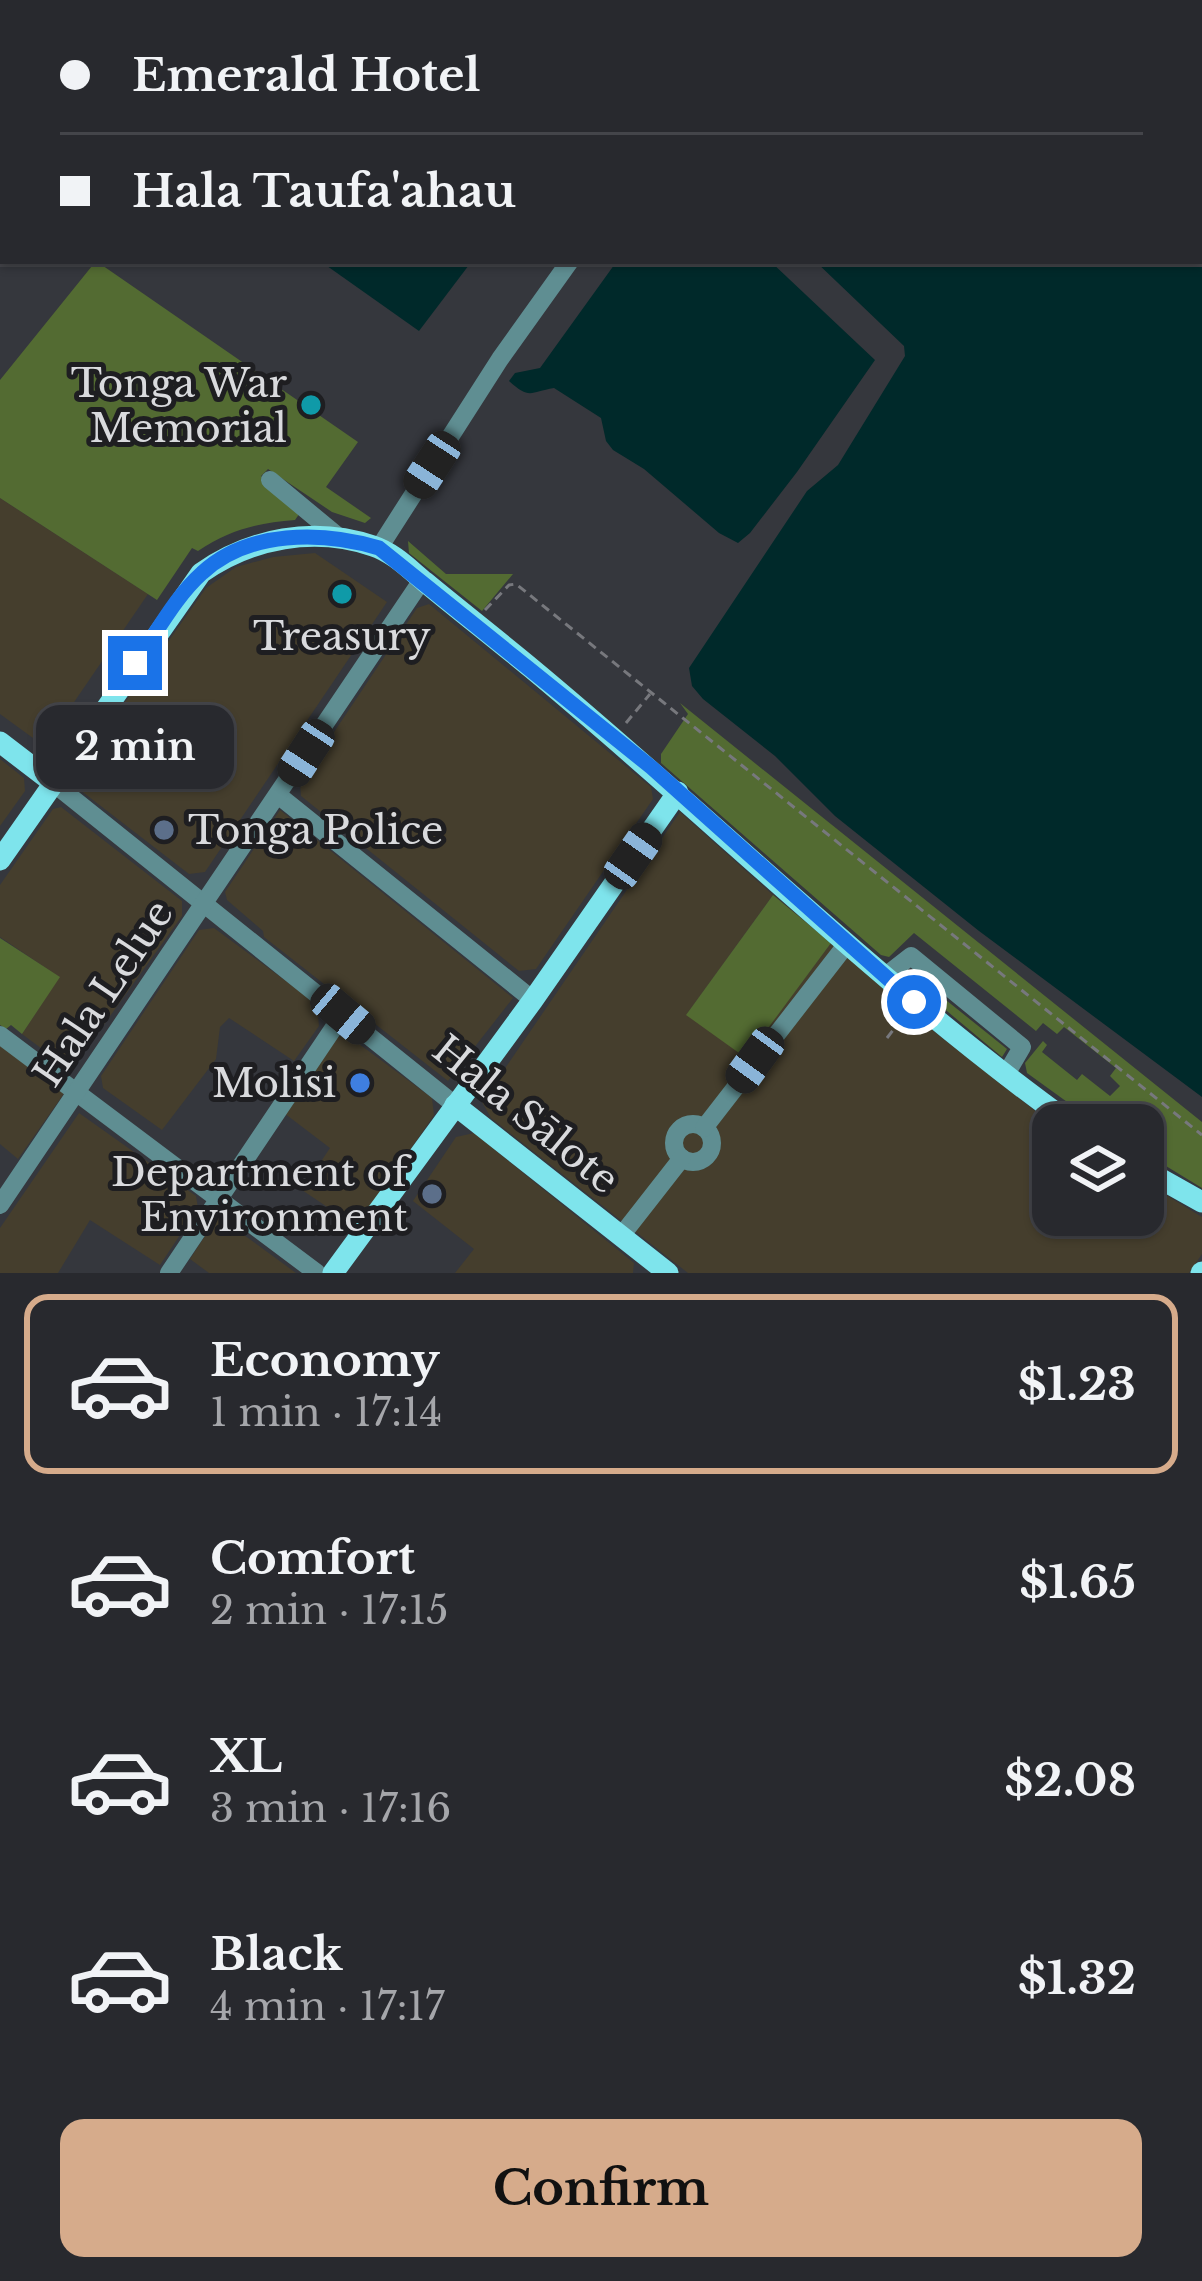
<!DOCTYPE html>
<meta charset="utf-8">
<style>
:root{--surface:#28292e;--page:#303136;--text:#f1f3f6;--muted:#a5a6aa;--line:#44454a;--accent:#d6ab8b}
body{margin:0;font-family:"Libre Baskerville",serif;background:var(--page);color:var(--text);height:100vh;display:flex;flex-direction:column;font-size:45px;white-space:nowrap}
*{box-sizing:border-box;margin:0}
p{font-size:39px;color:var(--muted)}
.icon{flex:none;width:66px;height:66px;fill:none;stroke:currentColor;stroke-width:2;stroke-linecap:round;stroke-linejoin:round}
.map{position:relative;height:1273px;overflow:hidden}
.drawer{display:flex;flex-direction:column;background:var(--surface);flex:1}
.drawer>*{flex:none}
.banner{position:absolute;left:0px;top:0px;width:1203px;height:264px;box-shadow:0 3px 9px #0004,0 0 0 3px var(--line);display:grid;align-content:center;height:264px;padding:0 60px;background:var(--surface)}
.buttons{position:absolute;left:1032px;top:1104px;display:grid;gap:24px}
.buttons a{display:grid;place-items:center;width:132px;height:132px;border-radius:24px;background:var(--surface);box-shadow:0 3px 9px #0004,0 0 0 3px var(--line);font-size:60px}
.end{position:absolute;width:54px;height:54px;margin:-27px;border:15px solid #1a73e8;background:#fff;box-shadow:0 0 0 6px #fff}
.from{border-radius:50%}
.bubble{position:absolute;height:84px;border-radius:24px;background:var(--surface);box-shadow:0 3px 9px #0004,0 0 0 3px var(--line);font-size:39px;font-weight:700;line-height:84px;text-align:center}
.car{position:absolute;width:36px;height:72px;margin:-36px -18px;border-radius:15px;box-shadow:0 0 9px 3px #0007;background:linear-gradient(#222 24%,#8ab4d8 0 40%,#222 0 76%,#8ab4d8 0 86%,#222 0)}
.banner b{display:flex;align-items:center;gap:42px;height:114px;font-size:45px}
.banner b+b{border-top:3px solid var(--line)}
.banner i{width:30px;height:30px;background:var(--text)}
ul{padding:21px 0 0;list-style:none}
li{display:flex;align-items:center;gap:36px;height:180px;margin:0 24px 18px;padding:0 36px;border:6px solid transparent;border-radius:24px}
li div{flex:1}
li b{display:block;font-size:45px}
li em{font-style:normal;font-weight:700}
li.current{border-color:var(--accent)}
li>.icon{width:108px;height:108px;stroke-width:1.5}
.button{display:flex;gap:24px;margin-top:auto;padding:24px 60px}
.button a{flex:1;height:138px;border-radius:24px;background:var(--accent);color:#111;font-size:48px;font-weight:700;line-height:138px;text-align:center}
.map>svg:first-child{display:block}
.commercial{fill:#453e2d}
.green{fill:#536b32}
.water{fill:#00292a}
.lines{fill:none;stroke-linecap:round;stroke-linejoin:round}
.path{stroke:#77787d;stroke-width:3;stroke-dasharray:9 6;stroke-linecap:butt}
.minor{stroke:#5f8e92;stroke-width:18}
.major{stroke:#7ee4ec;stroke-width:21}
.route{stroke:#1a73e8;stroke-width:15}
.culture-dot{fill:#0f9aa8;stroke:#1e1e21;stroke-width:4.5}
.service-dot{fill:#5c6f8a;stroke:#1e1e21;stroke-width:4.5}
.shop-dot{fill:#3f7fe0;stroke:#1e1e21;stroke-width:4.5}
.labels{text-anchor:middle;stroke-width:10;stroke-linejoin:round;paint-order:stroke}
.poi-label{font-size:39px;fill:#d9dadd;stroke:#1e1e21;text-anchor:end}
.street-label{font-size:39px;fill:#d9dadd;stroke:#1e1e21}
</style>
<div class="map">
<svg width="1202" height="1273" viewBox="0 0 1202 1273">
<rect width="100%" height="100%" fill="#35373d"/>
<g class="commercial">
<polygon points="0,498 148,594 44,746 0,714"/>
<polygon points="315,553 387,602 205,872 189,874 80,790 77,770 206,588 236,567 273,557"/>
<polygon points="429,604 651,787 653,799 536,969 519,971 301,796 300,783 417,608"/>
<polygon points="0,759 24,778 25,791 0,826"/>
<polygon points="61,807 182,901 182,916 77,1062 65,1066 22,1034 59,977 0,937 0,885 53,809"/>
<polygon points="280,810 513,998 448,1081 264,937 263,931 227,900 225,892"/>
<polygon points="680,812 773,895 687,1014 746,1057 831,943 922,1022 1053,1125 1053,1215 1143,1215 1143,1181 1202,1217 1202,1254 1189,1273 688,1273 491,1118 482,1102"/>
<polygon points="214,928 317,1004 319,1026 294,1061 229,1018 220,1027 216,1059 162,1130 103,1088 101,1076 199,930"/>
<polygon points="347,1035 432,1098 434,1115 357,1227 302,1190 330,1148 284,1113 332,1038"/>
<polygon points="0,1043 65,1092 18,1159 0,1144"/>
<polygon points="79,1113 196,1196 198,1208 160,1265 90,1220 58,1273 0,1273 0,1228"/>
<polygon points="474,1133 634,1263 633,1273 455,1273 474,1249 413,1201 456,1137"/>
<polygon points="218,1216 296,1273 209,1273 190,1259"/>
</g>
<g class="green">
<path d="M96 261 358 442 326 487 371 518 365 523 332 512 268 469 261 476 302 510 295 520C257 523 230 530 198 551L192 548 157 600 0 498V380Z"/>
<polygon points="408,541 446,574 513,574 482,611 409,553"/>
<polygon points="680,703 1202,1122 1202,1188 1143,1152 1143,1125 1099,1125 1027,1073 1025,1063 1043,1041 1047,1045 1042,1052 1077,1080 1082,1074 1110,1096 1120,1086 1110,1076 1116,1068 1064,1027 1057,1034 1043,1023 1036,1031 914,933 889,957 881,955 661,763 661,754 688,714"/>
<polygon points="773,895 831,943 746,1058 686,1015"/>
<polygon points="0,938 60,977 22,1034 11,1025 6,1029 0,1025"/>
<polygon points="906,968 1007,1049 1002,1057 899,971"/>
</g>
<g class="water">
<polygon points="0,0 1202,0 1202,1097 979,931 835,816 775,756 703,699 692,686 689,668 807,491 838,465 905,356 904,346 815,261 1200,261 1200,3 3,3 3,178"/>
<polygon points="320,261 472,261 419,331"/>
<path d="M617 261H770L875 360 797 472 750 533 738 543 719 533 644 469 613 450 606 441 601 418 554 388C530 392 530 400 509 381L515 373 540 368Z"/>
</g>
<g class="lines">
<g class="path">
<polyline points="485,610 509,585 516,584 1202,1135"/>
<polyline points="626,723 650,694"/>
<polyline points="887,1038 906,1013"/>
</g>
<g class="minor">
<polyline points="270,480 340,538"/>
<polyline points="379,548 500,359 570,261"/>
<polyline points="52,782 455,1105"/>
<polyline points="278,795 533,1000"/>
<polyline points="884,977 911,956 1022,1047 1005,1076"/>
<polyline points="0,1035 317,1273"/>
<circle cx="693" cy="1143" r="19"/>
<polyline points="704,1128 846,945"/>
<polyline points="1143,1192 1151,1193 1160,1179"/>
<polyline points="0,1205 422,580"/>
<polyline points="621,1236 682,1158"/>
<polyline points="169,1273 343,1014"/>
</g>
<g class="major">
<polyline points="0,742 52,782"/>
<path d="M0 860 201 573C251 538 314 526 373 546 394 553 409 569 425 582 460 611 496 639 531 668 713 819 881 987 1073 1125"/>
<polyline points="455,1105 668,1273"/>
<polyline points="1143,1169 1202,1202"/>
<polyline points="333,1273 533,1000 678,792"/>
<polyline points="1201,1273 1202,1272"/>
</g>
</g>
<g class="lines">
<path class="route" d="M135 663C156 634 175 597 202 573 248 530 322 531 379 548L651 767 914 1002"/>
</g>
<g class="culture-dot">
<circle cx="311" cy="405" r="12"/>
<circle cx="342" cy="594" r="12"/>
</g>
<g class="service-dot">
<circle cx="164" cy="830" r="12"/>
<circle cx="432" cy="1194" r="12"/>
</g>
<circle class="shop-dot" cx="360" cy="1083" r="12"/>
<g class="labels">
<g class="poi-label">
<text x="287" y="397">Tonga War<tspan x="287" dy="45">Memorial</tspan></text>
<text x="342" y="650" text-anchor="middle">Treasury</text>
<text x="188" y="844" text-anchor="start">Tonga Police</text>
<text x="336" y="1097">Molisi</text>
<text x="408" y="1186">Department of<tspan x="408" dy="45">Environment</tspan></text>
</g>
<g class="street-label">
<text transform="translate(103 993) rotate(-56)" y="14">Hala Lelue</text>
<text transform="translate(526 1114) rotate(39)" y="14">Hala Sālote</text>
</g>
</g>
</svg>
<div class="buttons">
<a><svg class="icon" aria-label="layers" viewBox="0 0 24 24"><path d="M12 4l9 5-9 5-9-5zM3 14l9 5 9-5"/></svg></a>
</div>
<i class="end from" style="left:914px;top:1002px"></i>
<i class="end" style="left:135px;top:663px"></i>
<div class="bubble" style="left:36px;top:705px;width:198px">2 min</div>
<i class="car" style="left:432px;top:465px;rotate:213deg"></i>
<i class="car" style="left:306px;top:753px;rotate:213deg"></i>
<i class="car" style="left:633px;top:856px;rotate:35deg"></i>
<i class="car" style="left:343px;top:1014px;rotate:130deg"></i>
<i class="car" style="left:755px;top:1060px;rotate:216deg"></i>
<div class="banner">
<b><i class="from"></i>Emerald Hotel</b>
<b><i></i>Hala Taufa'ahau</b>
</div>
</div>
<section class="drawer">
<ul>
<li class="current"><svg class="icon" aria-label="car" viewBox="0 0 24 24"><path d="M5 17H2v-5l4-1 3-4h7l3 4 3 1v5h-3M9 17h6M6 11h13"/><circle cx="7" cy="17" r="2"/><circle cx="17" cy="17" r="2"/></svg><div><b>Economy</b><p>1 min · 17:14</p></div><em>$1.23</em></li>
<li><svg class="icon" aria-label="car" viewBox="0 0 24 24"><path d="M5 17H2v-5l4-1 3-4h7l3 4 3 1v5h-3M9 17h6M6 11h13"/><circle cx="7" cy="17" r="2"/><circle cx="17" cy="17" r="2"/></svg><div><b>Comfort</b><p>2 min · 17:15</p></div><em>$1.65</em></li>
<li><svg class="icon" aria-label="car" viewBox="0 0 24 24"><path d="M5 17H2v-5l4-1 3-4h7l3 4 3 1v5h-3M9 17h6M6 11h13"/><circle cx="7" cy="17" r="2"/><circle cx="17" cy="17" r="2"/></svg><div><b>XL</b><p>3 min · 17:16</p></div><em>$2.08</em></li>
<li><svg class="icon" aria-label="car" viewBox="0 0 24 24"><path d="M5 17H2v-5l4-1 3-4h7l3 4 3 1v5h-3M9 17h6M6 11h13"/><circle cx="7" cy="17" r="2"/><circle cx="17" cy="17" r="2"/></svg><div><b>Black</b><p>4 min · 17:17</p></div><em>$1.32</em></li>
</ul>
<div class="button"><a>Confirm</a></div>
</section>
